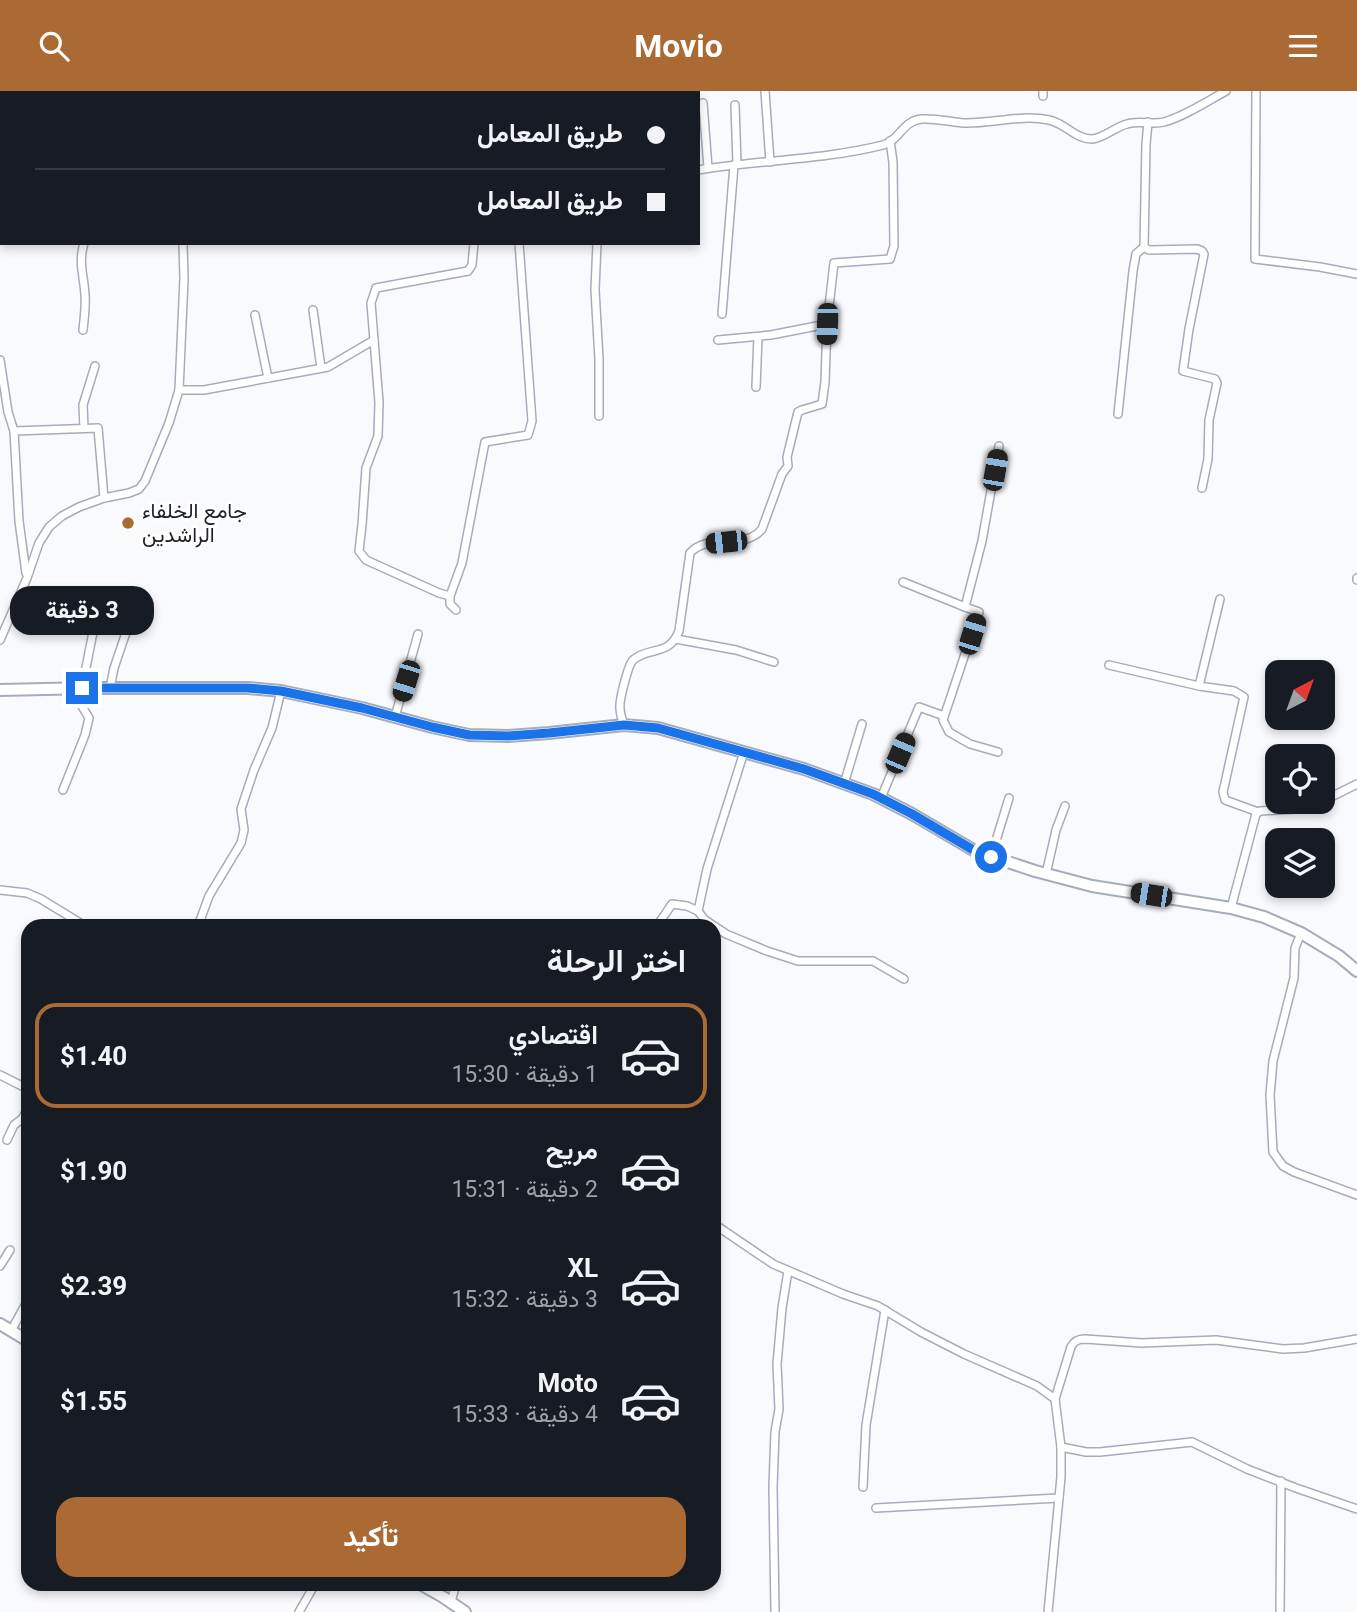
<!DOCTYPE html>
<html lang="ar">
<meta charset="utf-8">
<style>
:root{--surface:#171b24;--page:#20242c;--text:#f1f3f6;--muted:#9ea1a6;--line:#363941;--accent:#ab6a33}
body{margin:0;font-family:Roboto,Vazirmatn,sans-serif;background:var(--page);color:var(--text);direction:rtl;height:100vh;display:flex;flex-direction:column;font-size:26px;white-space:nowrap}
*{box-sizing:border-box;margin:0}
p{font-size:23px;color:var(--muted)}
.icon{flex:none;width:38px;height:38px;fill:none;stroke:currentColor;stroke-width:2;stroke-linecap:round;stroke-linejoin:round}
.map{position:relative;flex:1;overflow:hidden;direction:ltr}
.details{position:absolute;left:21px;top:828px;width:700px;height:672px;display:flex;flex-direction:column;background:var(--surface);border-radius:21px;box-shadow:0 4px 10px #0003;direction:rtl}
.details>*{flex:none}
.top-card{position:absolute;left:0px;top:0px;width:700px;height:154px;box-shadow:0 4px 10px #0003;direction:rtl;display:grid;align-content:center;height:154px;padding:0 35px;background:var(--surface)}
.needle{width:46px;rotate:41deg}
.controls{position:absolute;left:1265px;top:569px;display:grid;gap:14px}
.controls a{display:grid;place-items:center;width:70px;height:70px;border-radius:14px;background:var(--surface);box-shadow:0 4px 10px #0003;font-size:35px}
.end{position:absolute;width:32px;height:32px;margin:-16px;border:9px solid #1a73e8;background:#fff;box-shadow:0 0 0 4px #fff}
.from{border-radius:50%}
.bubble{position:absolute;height:49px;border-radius:21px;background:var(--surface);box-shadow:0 4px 10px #0003;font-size:23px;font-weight:700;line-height:49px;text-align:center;direction:rtl}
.car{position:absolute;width:21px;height:42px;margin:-21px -10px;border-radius:9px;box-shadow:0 0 5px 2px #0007;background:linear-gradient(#222 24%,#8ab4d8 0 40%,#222 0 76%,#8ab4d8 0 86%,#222 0)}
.top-card b{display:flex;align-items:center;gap:24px;height:66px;font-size:26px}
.top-card b+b{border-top:2px solid var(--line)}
.top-card i{width:18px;height:18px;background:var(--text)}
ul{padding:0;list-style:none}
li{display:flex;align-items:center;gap:21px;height:105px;margin:0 14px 10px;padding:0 21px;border:4px solid transparent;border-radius:21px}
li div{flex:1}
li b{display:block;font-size:26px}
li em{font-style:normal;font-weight:700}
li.current{border-color:var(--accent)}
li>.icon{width:63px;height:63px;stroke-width:1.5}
h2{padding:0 35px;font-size:32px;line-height:84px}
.cta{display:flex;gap:14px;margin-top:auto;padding:14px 35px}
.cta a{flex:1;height:80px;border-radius:21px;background:var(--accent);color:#fff;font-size:28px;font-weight:700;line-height:80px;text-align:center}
header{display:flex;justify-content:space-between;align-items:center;height:91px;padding:0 35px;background:var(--accent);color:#fff;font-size:32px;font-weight:700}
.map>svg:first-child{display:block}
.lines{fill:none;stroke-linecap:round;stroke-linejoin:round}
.street-casing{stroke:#a5acbb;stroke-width:10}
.secondary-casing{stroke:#a5acbb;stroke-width:14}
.street{stroke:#fff;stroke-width:7}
.secondary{stroke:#fff;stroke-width:10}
.route{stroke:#1a73e8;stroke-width:9}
.poi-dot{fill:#ab6a33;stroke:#fff;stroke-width:2.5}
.labels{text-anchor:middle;stroke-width:5;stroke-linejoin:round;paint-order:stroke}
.poi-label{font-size:21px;fill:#202329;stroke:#fff;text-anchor:start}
</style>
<header><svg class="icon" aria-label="menu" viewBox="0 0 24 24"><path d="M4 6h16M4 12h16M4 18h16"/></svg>Movio<svg class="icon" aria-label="search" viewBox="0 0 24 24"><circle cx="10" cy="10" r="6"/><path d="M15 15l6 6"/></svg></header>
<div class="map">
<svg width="1357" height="1521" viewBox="0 0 1357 1521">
<rect width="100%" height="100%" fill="#f9fafe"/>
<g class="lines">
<defs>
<g id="street">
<polyline points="74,0 79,2"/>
<polyline points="469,0 469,2"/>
<polyline points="765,0 770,71"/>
<polyline points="1043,0 1043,5"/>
<polyline points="1256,0 1255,168 1320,176 1357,183"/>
<polyline points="142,2 142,0"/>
<polyline points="703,12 708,77"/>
<polyline points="735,14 737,73"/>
<polyline points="1148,31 1146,53 1144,156 1149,159 1197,158 1202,160 1204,163 1189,238 1183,280 1215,288 1217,292 1209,329 1208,368 1202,397"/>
<path d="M698 79C760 69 823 69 883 54 899 50 903 29 922 28 936 27 950 31 964 32 992 33 1021 23 1049 29 1065 32 1075 48 1092 48 1104 47 1115 36 1127 33 1139 29 1152 34 1164 31 1185 25 1206 11 1226 0"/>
<polyline points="597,152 595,199 599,268 599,325"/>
<polyline points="313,219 321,277"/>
<polyline points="722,223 734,74"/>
<polyline points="255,224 268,287"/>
<path d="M83 239C84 228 86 216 85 204 84 185 78 172 84 152"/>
<polyline points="718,249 771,244 827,233 834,172 890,168 894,155 893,71 890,50"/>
<polyline points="0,269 8,321 14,340 19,430 26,482"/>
<polyline points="756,296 758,246"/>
<polyline points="179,299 204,299 328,276 374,249"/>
<polyline points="1118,323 1133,180 1136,163 1144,156"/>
<polyline points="84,337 83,314 95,275"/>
<polyline points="14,340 98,337 104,407"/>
<polyline points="1357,487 1357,489"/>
<polyline points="903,491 965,516"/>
<polyline points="450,505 439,502 366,469 359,460 362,434 366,377 378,345 379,311 371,212 376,197 468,180 472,174 474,152"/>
<polyline points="1220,508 1199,595 1234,600 1244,606 1223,701 1225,709 1258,721"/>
<polyline points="456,519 450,513 450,505 462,472 485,351 528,344 532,330 519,152"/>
<polyline points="676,548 736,559 774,571"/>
<polyline points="0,549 27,487 39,452 49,436 62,425 79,416 104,407 129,402 139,398 145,390 169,332 179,299 184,188 183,152"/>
<polyline points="1109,574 1199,595"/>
<polyline points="82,597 95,531 107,505 136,512 114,577 110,597"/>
<polyline points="395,626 418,543"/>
<path d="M624 634C622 628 620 623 620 617 619 610 628 574 633 569 649 555 669 566 679 540L690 462C708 441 745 460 762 438L782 383 788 375 787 366 798 321 802 319 822 313 825 291 827 233"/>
<polyline points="998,661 970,653 949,641 943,629 979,521 965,516 982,450 999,355"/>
<polyline points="844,693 862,633"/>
<polyline points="63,699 85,644 89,627 71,597"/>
<polyline points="881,707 919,616 944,625"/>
<polyline points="1323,710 1357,693"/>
<polyline points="991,766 1009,707"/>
<polyline points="1046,783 1056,739 1065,715"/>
<polyline points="0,799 27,802 41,808 85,835"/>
<polyline points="1231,817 1256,723 1260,720 1296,718 1321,710"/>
<polyline points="698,820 707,778 744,661"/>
<polyline points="198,835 209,805 241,752 244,739 241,718 254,679 272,637 281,600"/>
<polyline points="657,835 672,813 687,815 698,820 704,828 714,835"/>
<polyline points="714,835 726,843 767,860 798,870 873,870 904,888"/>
<polyline points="1301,842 1295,857 1294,887 1273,970 1270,1004 1273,1061 1283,1075 1294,1081 1357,1104"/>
<polyline points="0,984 28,998"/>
<polyline points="28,1016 23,1027 28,1031"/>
<polyline points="7,1049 14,1034 23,1027"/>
<polyline points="714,1133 773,1173 843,1203 878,1215 921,1241 964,1263 1037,1295 1055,1308"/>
<polyline points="0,1175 10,1159"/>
<polyline points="11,1240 28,1209"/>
<polyline points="1061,1356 1086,1361 1100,1361 1192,1351 1247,1378 1296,1397 1357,1418"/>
<polyline points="863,1396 866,1334 885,1219"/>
<polyline points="876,1417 1059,1407"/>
<polyline points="451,1511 456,1493"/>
<polyline points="299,1521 315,1493"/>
<polyline points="775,1521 773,1396 775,1341 779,1318 777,1273 782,1217 788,1180"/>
<path d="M1048 1521 1061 1386V1356L1055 1308 1071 1256C1074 1250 1078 1248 1085 1248L1142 1252 1216 1249 1283 1258 1304 1257 1357 1248"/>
<polyline points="1280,1521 1281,1390"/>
</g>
<g id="secondary">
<polyline points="27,2 27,0"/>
<polyline points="36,2 37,0"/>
<polyline points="278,2 284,0"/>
<polyline points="0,80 2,75"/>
<polyline points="0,104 2,99"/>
<polyline points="0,138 2,138"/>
<polyline points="0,599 90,597 248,597 281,600 362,617 432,636 469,644 508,645 549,642 624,634 658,637 804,678 873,703 912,723 975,760 1035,780 1092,795 1231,817 1264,826 1301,842 1339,865 1357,880"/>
<polyline points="0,1233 28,1250"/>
<polyline points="420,1493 443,1506 465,1521"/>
</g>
</defs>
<use href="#street" class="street-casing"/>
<use href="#secondary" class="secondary-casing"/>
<use href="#street" class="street"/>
<use href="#secondary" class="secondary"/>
</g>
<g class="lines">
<polyline class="route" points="82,597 248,597 281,600 362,617 432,636 469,644 508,645 549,642 624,634 658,637 804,678 873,703 912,723 975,760 991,766"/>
</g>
<circle class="poi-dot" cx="128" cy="432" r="7"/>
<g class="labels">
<g class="poi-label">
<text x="142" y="427">جامع الخلفاء<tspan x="142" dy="24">الراشدين</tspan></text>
</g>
</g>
</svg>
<div class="controls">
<a><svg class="needle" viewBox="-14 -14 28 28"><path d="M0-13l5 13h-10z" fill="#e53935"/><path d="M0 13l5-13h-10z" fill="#9ea1a6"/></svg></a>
<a><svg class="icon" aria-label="locate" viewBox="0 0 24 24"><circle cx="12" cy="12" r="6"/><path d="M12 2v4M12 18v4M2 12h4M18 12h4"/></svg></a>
<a><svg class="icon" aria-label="layers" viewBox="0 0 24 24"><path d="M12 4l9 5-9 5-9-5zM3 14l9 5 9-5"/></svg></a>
</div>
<i class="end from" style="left:991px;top:766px"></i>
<i class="end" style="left:82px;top:597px"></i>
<div class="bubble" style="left:10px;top:495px;width:144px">3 دقيقة</div>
<i class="car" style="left:827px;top:233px;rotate:182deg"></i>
<i class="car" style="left:995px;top:379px;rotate:10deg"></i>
<i class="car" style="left:726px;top:451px;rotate:264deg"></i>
<i class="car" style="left:972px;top:543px;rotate:17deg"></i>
<i class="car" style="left:406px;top:590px;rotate:197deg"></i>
<i class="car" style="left:900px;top:662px;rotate:23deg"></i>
<i class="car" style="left:1151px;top:804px;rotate:279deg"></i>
<div class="top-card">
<b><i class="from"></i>طريق المعامل</b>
<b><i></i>طريق المعامل</b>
</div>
<section class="details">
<h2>اختر الرحلة</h2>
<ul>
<li class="current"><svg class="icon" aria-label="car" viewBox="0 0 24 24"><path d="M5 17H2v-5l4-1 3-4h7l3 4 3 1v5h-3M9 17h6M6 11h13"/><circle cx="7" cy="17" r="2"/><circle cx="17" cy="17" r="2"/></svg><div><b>اقتصادي</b><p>1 دقيقة · 15:30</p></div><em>$1.40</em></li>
<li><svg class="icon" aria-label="car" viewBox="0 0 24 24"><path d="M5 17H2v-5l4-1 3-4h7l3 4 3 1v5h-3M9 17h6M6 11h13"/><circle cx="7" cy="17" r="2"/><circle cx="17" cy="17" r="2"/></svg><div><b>مريح</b><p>2 دقيقة · 15:31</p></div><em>$1.90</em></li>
<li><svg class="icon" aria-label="car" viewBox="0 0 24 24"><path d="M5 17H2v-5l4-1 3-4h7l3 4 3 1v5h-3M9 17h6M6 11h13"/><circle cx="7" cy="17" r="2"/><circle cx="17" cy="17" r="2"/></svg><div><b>XL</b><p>3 دقيقة · 15:32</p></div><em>$2.39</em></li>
<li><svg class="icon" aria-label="car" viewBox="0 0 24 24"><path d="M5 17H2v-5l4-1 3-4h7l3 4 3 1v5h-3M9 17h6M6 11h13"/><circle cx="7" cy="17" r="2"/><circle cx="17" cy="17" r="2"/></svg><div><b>Moto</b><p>4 دقيقة · 15:33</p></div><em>$1.55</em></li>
</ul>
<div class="cta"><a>تأكيد</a></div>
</section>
</div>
